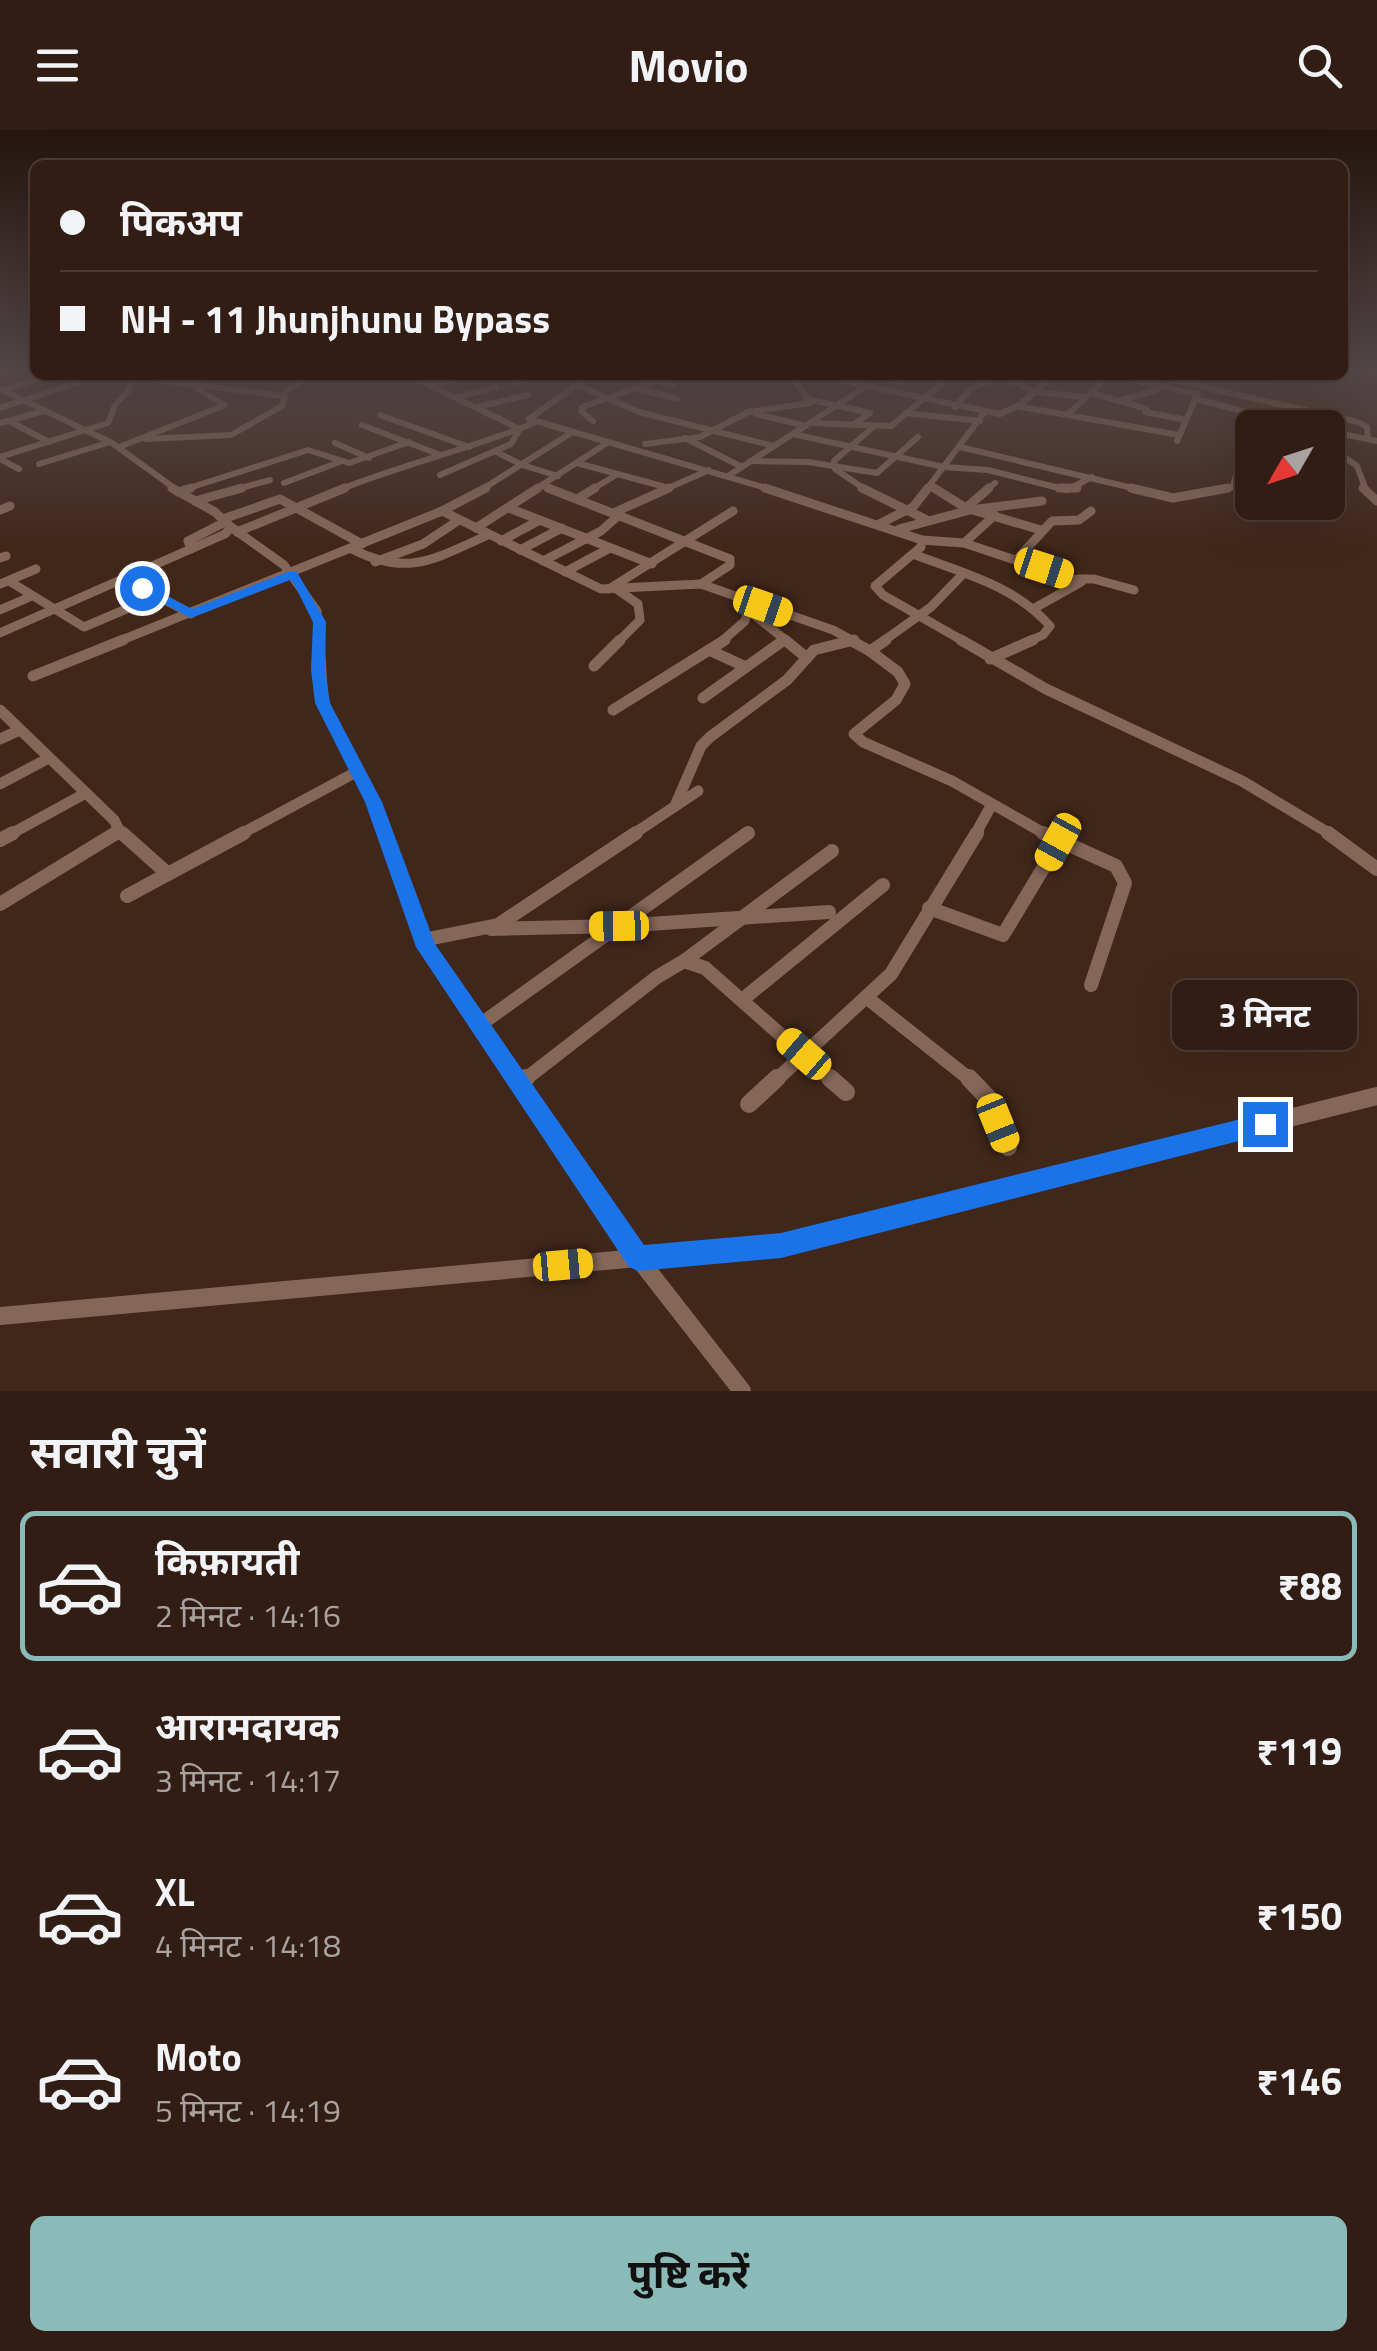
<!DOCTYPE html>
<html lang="hi">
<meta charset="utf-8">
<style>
:root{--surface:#311d14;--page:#3d2a22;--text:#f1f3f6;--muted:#a8a2a0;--line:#4c3b34;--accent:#8bbbb9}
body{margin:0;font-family:"Titillium Web","Noto Sans Devanagari",sans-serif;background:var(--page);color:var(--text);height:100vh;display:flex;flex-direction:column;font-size:38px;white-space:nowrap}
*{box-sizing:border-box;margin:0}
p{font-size:32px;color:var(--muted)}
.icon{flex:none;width:55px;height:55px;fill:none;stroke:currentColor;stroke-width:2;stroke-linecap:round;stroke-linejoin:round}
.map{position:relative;height:1261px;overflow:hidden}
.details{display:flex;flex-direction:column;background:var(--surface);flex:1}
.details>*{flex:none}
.banner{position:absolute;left:30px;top:30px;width:1318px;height:220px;border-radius:15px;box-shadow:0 10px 40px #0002,0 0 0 2px var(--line);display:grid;align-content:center;height:220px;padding:0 30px;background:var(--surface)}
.needle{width:65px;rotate:231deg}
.controls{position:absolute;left:1235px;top:280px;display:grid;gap:20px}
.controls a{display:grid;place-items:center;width:110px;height:110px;border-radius:15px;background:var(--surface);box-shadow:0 10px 40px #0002,0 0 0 2px var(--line);font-size:50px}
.end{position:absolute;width:45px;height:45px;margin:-22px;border:12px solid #1a73e8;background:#fff;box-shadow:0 0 0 5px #fff}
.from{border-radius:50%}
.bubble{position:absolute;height:70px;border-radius:15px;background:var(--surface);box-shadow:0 10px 40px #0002,0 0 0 2px var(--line);font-size:32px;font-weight:700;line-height:70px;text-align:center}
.car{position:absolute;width:30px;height:60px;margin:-30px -15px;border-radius:12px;box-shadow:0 0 8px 2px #0007;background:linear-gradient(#f5c518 24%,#345 0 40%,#f5c518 0 76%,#345 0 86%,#f5c518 0)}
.banner b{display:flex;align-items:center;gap:35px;height:95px;font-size:38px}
.banner b+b{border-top:2px solid var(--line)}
.banner i{width:25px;height:25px;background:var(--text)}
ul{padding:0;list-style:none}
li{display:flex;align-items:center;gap:30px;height:150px;margin:0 20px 15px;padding:0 10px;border:5px solid transparent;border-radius:15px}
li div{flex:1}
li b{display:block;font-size:38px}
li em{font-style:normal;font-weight:700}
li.active{border-color:var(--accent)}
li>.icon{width:90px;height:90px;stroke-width:1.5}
h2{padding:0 30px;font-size:45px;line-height:120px}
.action{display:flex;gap:20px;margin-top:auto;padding:20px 30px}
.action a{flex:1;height:115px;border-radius:15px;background:var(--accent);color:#111;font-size:40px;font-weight:700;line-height:115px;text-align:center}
header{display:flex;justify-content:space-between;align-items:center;height:130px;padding:0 30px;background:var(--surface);font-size:45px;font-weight:700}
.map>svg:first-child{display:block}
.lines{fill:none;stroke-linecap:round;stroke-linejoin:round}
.minor-far4{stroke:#856758;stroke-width:6}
.minor-far3{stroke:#856758;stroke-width:9}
.minor-far2{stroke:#856758;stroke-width:11}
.minor-far1{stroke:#856758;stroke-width:14}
.minor{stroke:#856758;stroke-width:18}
.route{fill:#1a73e8}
</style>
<header><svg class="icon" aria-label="menu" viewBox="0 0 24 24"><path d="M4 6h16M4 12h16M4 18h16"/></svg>Movio<svg class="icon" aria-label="search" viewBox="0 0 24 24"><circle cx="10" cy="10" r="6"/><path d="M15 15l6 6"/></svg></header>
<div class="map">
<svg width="1377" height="1261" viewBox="0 0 1377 1261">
<rect width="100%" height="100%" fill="#41271a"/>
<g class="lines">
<g class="minor-far4">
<polyline points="118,245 283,266"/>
<polyline points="408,245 520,299 511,314 440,345"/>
<polyline points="643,245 672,255"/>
<polyline points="791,245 809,271"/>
<polyline points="815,245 1000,284 1021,274 1054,245"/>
<polyline points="865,245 903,252 916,245"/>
<polyline points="998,245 1035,262 1086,267"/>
<polyline points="1168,249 1358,292 1367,297 1368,309"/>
<polyline points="513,253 541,245"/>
<polyline points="578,255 639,282 774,316"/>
<polyline points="435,256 468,245"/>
<polyline points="636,258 678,269"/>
<polyline points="0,259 112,313 177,360"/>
<polyline points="3,260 51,245"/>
<polyline points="1092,263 1147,279"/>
<polyline points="457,267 496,257"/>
<polyline points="807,269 870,283 853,295"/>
<polyline points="1195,269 1312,298"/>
<polyline points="1118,271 1157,260"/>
<polyline points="1017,276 1179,305"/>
<polyline points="477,277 528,265"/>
<polyline points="955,277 972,258 1004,245"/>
<polyline points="0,278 77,253"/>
<polyline points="1145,282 1186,290"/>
<polyline points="905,283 980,291"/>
<polyline points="756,284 806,296"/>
<polyline points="380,285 469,317"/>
<polyline points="1067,285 1110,245 1198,264"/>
<polyline points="529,289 773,360"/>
<polyline points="529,289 590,245"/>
<polyline points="9,291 49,312"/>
<polyline points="593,291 582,282 582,277 659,250"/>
<polyline points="0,293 44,281"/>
<polyline points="810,293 891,296 952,245"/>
<polyline points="362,295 438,324"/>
<polyline points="1328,301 1377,311"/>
<polyline points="793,304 944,337 988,340 1067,360 1092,347"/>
<polyline points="685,308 742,337"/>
<polyline points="146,309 231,305 282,276 287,260 312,245"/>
<polyline points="1177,311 1197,265"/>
<polyline points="335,313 369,328"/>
<polyline points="645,314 700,307 748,282 810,273"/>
<polyline points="1328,316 1357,336 1366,360"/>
<polyline points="119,317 225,275 195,258"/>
<polyline points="960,317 1141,360"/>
<polyline points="495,321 522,335 558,346"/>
<polyline points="0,327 108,293 115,275 130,259 128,246"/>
<polyline points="0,329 19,339"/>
<polyline points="750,331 808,332 877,343 918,307"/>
<polyline points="577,333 669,358"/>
<polyline points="39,334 110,312"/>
<polyline points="728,346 865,257"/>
<polyline points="284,353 342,331"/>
<polyline points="930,355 938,360"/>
<polyline points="543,356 554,360"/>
<polyline points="183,360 308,320 349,333 409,312"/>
<polyline points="233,360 270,350"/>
<path d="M339 360C404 334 470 319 534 293"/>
<polyline points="481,360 571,303"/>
<polyline points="534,360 607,313"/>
<polyline points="591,360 618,344"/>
<polyline points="664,360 709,340"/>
<polyline points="866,360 835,339 834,331 873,297"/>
<polyline points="926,360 984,283"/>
<polyline points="986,360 995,353"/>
<polyline points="1215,360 1233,357 1248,299 1256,286"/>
</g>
<g class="minor-far3">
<polyline points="548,358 730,429 730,435 701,454"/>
<polyline points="765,358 922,410 921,417 875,456 883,465 965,512"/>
<polyline points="862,358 927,390"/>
<polyline points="934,358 966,378 1041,400"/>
<polyline points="1059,358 1077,358"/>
<polyline points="1131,358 1173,368 1228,358"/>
<polyline points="1363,358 1377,371"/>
<polyline points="178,362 191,358"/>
<polyline points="577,369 595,358"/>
<polyline points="195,371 242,358"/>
<polyline points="509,378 652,434"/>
<polyline points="966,378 989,358"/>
<polyline points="0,380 10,376"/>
<polyline points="442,381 601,459 701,454 833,500 855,512"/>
<polyline points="613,383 669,358"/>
<polyline points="223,389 280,369 362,414"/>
<polyline points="881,393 913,377 928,358"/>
<polyline points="231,397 284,435 317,481 319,512"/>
<polyline points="476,398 538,358"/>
<polyline points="899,399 970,380 1042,371"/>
<polyline points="237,402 345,358"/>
<polyline points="922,410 964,413 1081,452 1033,479"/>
<polyline points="501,411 540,390"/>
<polyline points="964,413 995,385"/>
<polyline points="191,419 188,411 227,391"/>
<path d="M352 419C408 448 436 428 488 405"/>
<polyline points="520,420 562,398"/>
<path d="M913 424C962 443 1014 455 1050 496L1043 505 1027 512"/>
<polyline points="0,428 6,426"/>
<polyline points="1017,429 1052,391 1079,390 1091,381"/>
<polyline points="543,431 601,401 619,385"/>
<polyline points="375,432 423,414 459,390"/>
<polyline points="565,442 610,418"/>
<polyline points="125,448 191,484"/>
<polyline points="1078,449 1094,449 1134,460"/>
<polyline points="9,451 84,497 157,466"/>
<polyline points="0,454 36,439"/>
<polyline points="609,459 733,381"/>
<polyline points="0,480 32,466"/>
<polyline points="748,480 788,512"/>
<polyline points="0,503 225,404 231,397 215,382 172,358"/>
<polyline points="117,512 442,381 486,358"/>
<polyline points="618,512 640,490 638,474 618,460"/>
<polyline points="721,512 745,491 751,471"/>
<polyline points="781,512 784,510"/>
<polyline points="845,512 854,510"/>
<polyline points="882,512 931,477 962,445"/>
</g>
<g class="minor-far2">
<polyline points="319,510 323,573 373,671 385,705"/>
<polyline points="785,510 807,528"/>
<polyline points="850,510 870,521"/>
<polyline points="886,510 870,521 898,542 905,554 896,570 854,604 863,612 952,651 1047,705"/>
<polyline points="961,510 1046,559 1242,651 1332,705"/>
<polyline points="709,520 746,537"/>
<polyline points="990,529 1033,510"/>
<polyline points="594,536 620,510"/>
<polyline points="33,546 123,510"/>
<polyline points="703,568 784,510"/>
<polyline points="0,580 114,690 119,700 114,705"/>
<polyline points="613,580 725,510"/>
<polyline points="0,609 20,600"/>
<polyline points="0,654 49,628"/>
<polyline points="675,676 701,616 710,607 787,550 814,520 854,510"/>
<polyline points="119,700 125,705"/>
<polyline points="9,705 86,663"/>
<polyline points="239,705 358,641"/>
<polyline points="632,705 698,661"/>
<polyline points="745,705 748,703"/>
<polyline points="975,705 992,674"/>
</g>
<g class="minor-far1">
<polyline points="122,703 168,744"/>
<polyline points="385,703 426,817 517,951"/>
<polyline points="1043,703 1116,736 1125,753 1091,855"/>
<polyline points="1328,703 1377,739"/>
<polyline points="0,710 13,703"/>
<polyline points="127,766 244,703"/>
<polyline points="0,774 116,703"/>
<polyline points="929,778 1003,805 1059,712"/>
<polyline points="491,799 619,796 829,782"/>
<polyline points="423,810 498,795 636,703"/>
<polyline points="684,831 832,721"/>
<polyline points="866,867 972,951"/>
<polyline points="742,870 883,755"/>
<polyline points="481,894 748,703"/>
<polyline points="523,951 657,847 684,831 705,838 833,951"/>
<polyline points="775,951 891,844 977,703"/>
</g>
<g class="minor">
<polyline points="515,948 632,1120 742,1261"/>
<polyline points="830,948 846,962"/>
<polyline points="969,948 988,968 1008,1017"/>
<polyline points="521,952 526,948"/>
<polyline points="749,974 777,948"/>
<polyline points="0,1186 781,1115 1377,966"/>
</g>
</g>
<linearGradient id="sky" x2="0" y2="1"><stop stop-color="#24150e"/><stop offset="0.58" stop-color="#544749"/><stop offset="1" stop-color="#544749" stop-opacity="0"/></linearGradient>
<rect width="1377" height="416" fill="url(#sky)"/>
<polygon class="route" points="288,442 297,442 326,492 325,540 330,573 382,672 435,814 644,1115 781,1103 1265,983 1274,986 1277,994 1274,1002 781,1128 638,1141 629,1137 416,817 365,672 315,573 311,540 313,492 294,454 290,450 191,488 135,458 146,455 192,479"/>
</svg>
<div class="controls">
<a><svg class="needle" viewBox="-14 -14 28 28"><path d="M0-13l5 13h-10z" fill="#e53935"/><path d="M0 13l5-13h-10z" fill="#a8a2a0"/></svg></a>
</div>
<i class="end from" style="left:142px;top:458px"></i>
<i class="end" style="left:1265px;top:994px"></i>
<div class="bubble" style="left:1172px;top:850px;width:185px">3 मिनट</div>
<i class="car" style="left:1044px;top:438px;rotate:108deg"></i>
<i class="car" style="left:763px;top:476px;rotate:109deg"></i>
<i class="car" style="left:1058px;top:712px;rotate:209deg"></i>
<i class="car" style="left:619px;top:796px;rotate:269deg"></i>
<i class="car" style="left:804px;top:924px;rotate:311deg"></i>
<i class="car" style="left:998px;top:993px;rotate:158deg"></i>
<i class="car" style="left:563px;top:1135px;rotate:85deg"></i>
<div class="banner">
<b><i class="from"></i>पिकअप</b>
<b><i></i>NH - 11 Jhunjhunu Bypass</b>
</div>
</div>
<section class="details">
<h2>सवारी चुनें</h2>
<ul>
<li class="active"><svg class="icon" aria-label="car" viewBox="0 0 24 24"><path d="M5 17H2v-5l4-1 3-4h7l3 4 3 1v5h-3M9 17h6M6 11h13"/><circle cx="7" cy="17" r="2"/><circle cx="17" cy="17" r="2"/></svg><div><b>किफ़ायती</b><p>2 मिनट · 14:16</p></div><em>₹88</em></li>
<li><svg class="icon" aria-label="car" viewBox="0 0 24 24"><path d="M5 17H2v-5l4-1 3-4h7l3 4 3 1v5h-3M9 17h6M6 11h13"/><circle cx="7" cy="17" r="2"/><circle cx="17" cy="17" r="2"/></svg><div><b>आरामदायक</b><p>3 मिनट · 14:17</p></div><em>₹119</em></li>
<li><svg class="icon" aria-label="car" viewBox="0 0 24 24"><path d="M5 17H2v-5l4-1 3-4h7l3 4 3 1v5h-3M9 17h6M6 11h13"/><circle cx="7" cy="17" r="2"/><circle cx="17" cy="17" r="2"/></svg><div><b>XL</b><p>4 मिनट · 14:18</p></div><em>₹150</em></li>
<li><svg class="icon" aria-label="car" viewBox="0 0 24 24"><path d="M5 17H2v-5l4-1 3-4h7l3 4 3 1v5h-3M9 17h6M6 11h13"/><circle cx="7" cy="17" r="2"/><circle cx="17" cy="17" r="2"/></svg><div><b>Moto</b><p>5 मिनट · 14:19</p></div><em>₹146</em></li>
</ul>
<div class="action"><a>पुष्टि करें</a></div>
</section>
